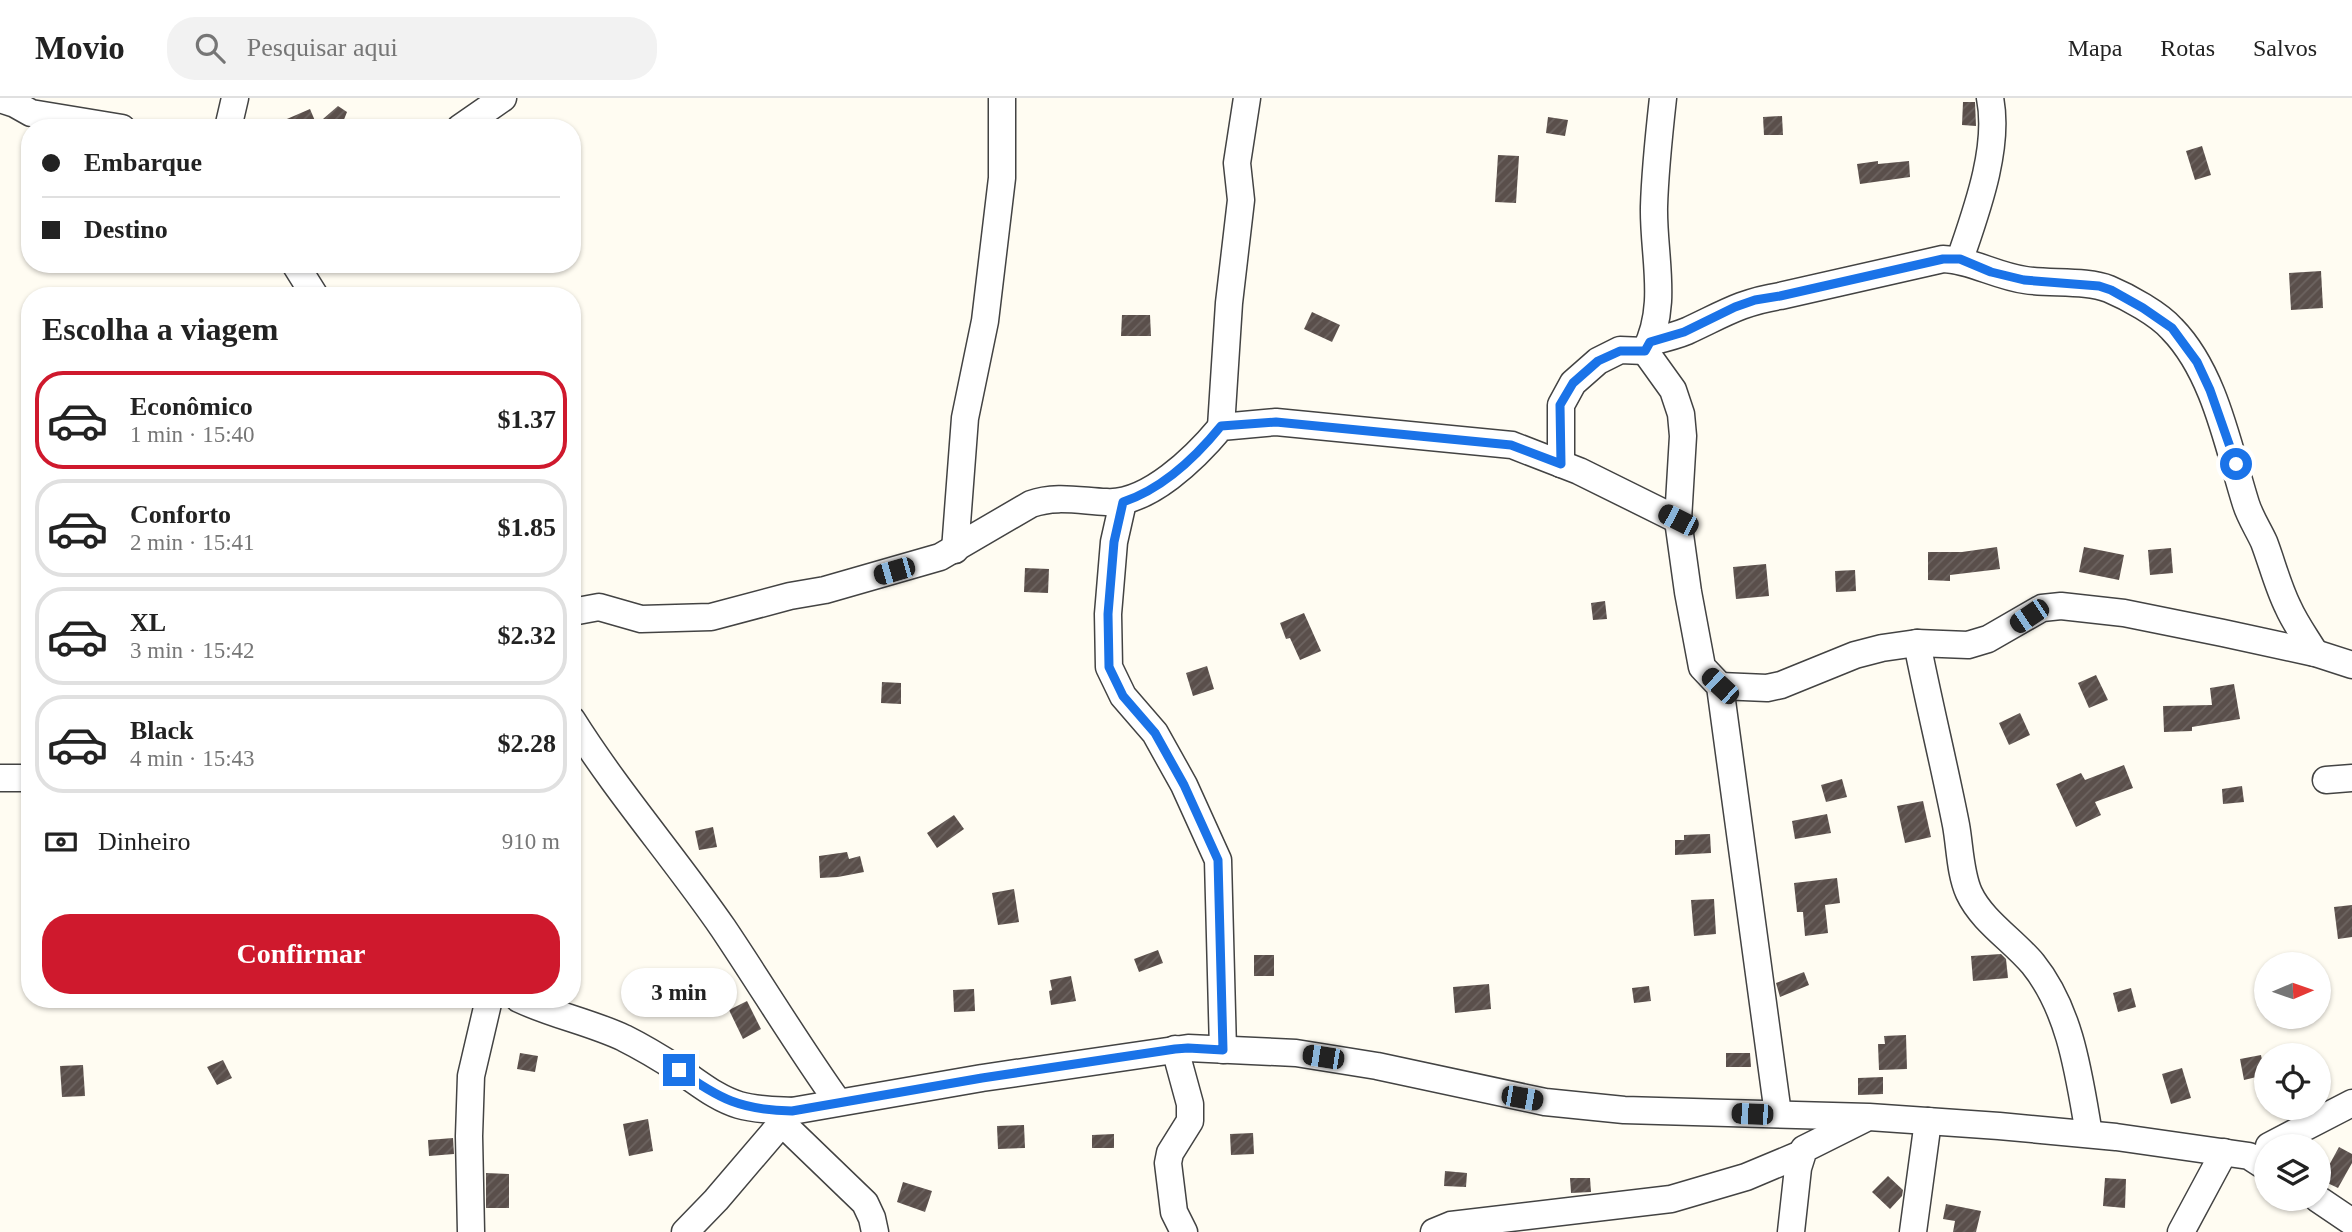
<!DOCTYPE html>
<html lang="pt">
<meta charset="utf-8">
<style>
:root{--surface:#fff;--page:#f2f2f2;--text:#222;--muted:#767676;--line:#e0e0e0;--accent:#cf192d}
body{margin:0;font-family:Georgia,serif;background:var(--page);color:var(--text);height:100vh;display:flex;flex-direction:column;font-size:26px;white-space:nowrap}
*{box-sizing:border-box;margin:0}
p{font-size:23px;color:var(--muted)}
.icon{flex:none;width:38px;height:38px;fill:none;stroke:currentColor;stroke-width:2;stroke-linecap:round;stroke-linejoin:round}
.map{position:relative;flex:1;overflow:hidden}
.panel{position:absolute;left:21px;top:189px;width:560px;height:721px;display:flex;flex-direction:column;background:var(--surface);border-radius:28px;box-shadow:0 2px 5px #0004}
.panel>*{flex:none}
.banner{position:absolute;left:21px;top:21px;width:560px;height:154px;border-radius:28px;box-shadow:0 2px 5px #0004;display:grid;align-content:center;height:154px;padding:0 21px;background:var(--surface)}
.needle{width:46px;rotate:88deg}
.tools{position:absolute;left:2254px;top:854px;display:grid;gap:14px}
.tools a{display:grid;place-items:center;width:77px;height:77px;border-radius:50%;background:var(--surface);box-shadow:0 2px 5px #0004;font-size:35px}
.end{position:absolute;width:32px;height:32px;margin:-16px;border:9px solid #1a73e8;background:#fff;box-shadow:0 0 0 4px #fff}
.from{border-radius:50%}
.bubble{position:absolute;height:49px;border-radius:24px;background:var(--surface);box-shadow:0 2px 5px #0004;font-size:23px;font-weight:800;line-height:49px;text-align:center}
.car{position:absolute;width:21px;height:42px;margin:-21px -10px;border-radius:9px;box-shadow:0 0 5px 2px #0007;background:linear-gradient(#222 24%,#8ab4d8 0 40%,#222 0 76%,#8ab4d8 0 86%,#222 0)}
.banner b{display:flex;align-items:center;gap:24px;height:66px;font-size:26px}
.banner b+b{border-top:2px solid var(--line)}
.banner i{width:18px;height:18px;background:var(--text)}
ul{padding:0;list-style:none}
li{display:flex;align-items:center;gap:21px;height:98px;margin:0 14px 10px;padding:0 7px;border:4px solid var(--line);border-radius:28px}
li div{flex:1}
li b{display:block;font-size:26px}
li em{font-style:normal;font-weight:800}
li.on{border-color:var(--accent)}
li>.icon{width:63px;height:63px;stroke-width:1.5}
h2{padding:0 21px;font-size:32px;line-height:84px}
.pay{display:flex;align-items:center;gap:18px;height:77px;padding:0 21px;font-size:26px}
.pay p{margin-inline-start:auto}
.button{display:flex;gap:14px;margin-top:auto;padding:14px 21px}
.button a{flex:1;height:80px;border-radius:28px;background:var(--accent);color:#fff;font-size:28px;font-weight:800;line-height:80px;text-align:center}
header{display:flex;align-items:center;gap:42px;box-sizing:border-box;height:98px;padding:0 35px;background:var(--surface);border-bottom:2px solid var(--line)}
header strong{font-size:33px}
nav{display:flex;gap:38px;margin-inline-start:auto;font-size:24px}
.search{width:490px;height:63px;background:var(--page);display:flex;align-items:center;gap:18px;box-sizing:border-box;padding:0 24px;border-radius:28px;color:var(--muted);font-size:26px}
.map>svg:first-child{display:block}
.building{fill:url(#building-hatch)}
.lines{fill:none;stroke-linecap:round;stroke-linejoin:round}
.minor-casing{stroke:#434343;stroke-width:29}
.minor{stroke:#fff;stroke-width:26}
.route{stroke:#1a73e8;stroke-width:9}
</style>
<header>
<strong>Movio</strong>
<div class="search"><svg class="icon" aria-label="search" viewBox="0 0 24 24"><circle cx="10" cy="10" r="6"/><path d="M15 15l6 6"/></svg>Pesquisar aqui</div>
<nav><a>Mapa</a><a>Rotas</a><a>Salvos</a></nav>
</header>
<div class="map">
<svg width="2352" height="1134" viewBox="0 0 2352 1134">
<defs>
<pattern id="building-hatch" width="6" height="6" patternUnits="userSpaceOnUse" patternTransform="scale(1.75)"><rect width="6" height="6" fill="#5a4f4b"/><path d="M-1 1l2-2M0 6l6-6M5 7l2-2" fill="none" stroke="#6d6461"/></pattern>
</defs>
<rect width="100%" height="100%" fill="#fffcf2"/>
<g class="building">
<polygon points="1963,4 1975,4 1976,28 1962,27"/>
<polygon points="338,8 347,14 343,24 338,25 323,21"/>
<polygon points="310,11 318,30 266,30"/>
<polygon points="1782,18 1783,37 1764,37 1763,19"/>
<polygon points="1548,19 1568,22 1565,38 1546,35"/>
<polygon points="2202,48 2211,77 2195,82 2186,53"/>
<polygon points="1498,57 1519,58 1516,105 1495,104"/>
<polygon points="1878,63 1878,66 1909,63 1910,79 1860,86 1857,66"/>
<polygon points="2321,173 2323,210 2291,212 2289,175"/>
<polygon points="1312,214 1340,227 1332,244 1304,231"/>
<polygon points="1122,217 1150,217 1151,238 1121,238"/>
<polygon points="1997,449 2000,471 1950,477 1950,483 1928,482 1928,454 1962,454"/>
<polygon points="2084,449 2124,457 2119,482 2079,474"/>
<polygon points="2171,450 2173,475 2150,477 2148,452"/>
<polygon points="1766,466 1769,498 1736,501 1733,469"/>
<polygon points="1025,470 1049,471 1048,495 1024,494"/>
<polygon points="1855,472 1856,493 1836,494 1835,473"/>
<polygon points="1605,503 1607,521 1593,522 1591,505"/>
<polygon points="1304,515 1321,553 1300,562 1290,540 1286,541 1280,525"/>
<polygon points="1207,568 1214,591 1193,598 1186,575"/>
<polygon points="2096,577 2108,602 2089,610 2078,585"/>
<polygon points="882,584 901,585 901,606 881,605"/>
<polygon points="2234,586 2240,621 2192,629 2192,633 2164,634 2163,608 2212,607 2210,590"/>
<polygon points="2020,615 2030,637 2009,647 1999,625"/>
<polygon points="2124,667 2133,690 2095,704 2101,717 2076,729 2056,686 2081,675 2085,682"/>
<polygon points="1842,681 1847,699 1826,704 1821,687"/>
<polygon points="2242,688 2244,704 2223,706 2222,691"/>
<polygon points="1923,703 1931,739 1905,745 1897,708"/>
<polygon points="1827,716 1831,735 1795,741 1792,723"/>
<polygon points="954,717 964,731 937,750 927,735"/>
<polygon points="713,729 717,749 699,752 695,733"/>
<polygon points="1710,736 1711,755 1675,757 1675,742 1684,742 1684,737"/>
<polygon points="847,754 849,761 860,758 864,774 838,779 820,780 819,758"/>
<polygon points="1837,780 1840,805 1825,807 1828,835 1805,838 1803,814 1797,814 1794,785"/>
<polygon points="1014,791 1019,824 998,827 992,795"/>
<polygon points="1714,801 1716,836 1694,838 1691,802"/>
<polygon points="2352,807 2352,839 2338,841 2334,809"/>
<polygon points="1158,852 1163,865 1139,874 1134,861"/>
<polygon points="2001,856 2006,861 2008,880 1973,883 1971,858"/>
<rect x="1254" y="857" width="20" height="21"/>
<polygon points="1804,874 1809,887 1780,899 1776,885"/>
<polygon points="1071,878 1076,903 1051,907 1049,893 1052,892 1050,882"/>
<polygon points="1489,886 1491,911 1455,915 1453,889"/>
<polygon points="1649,888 1651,903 1634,905 1632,890"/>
<polygon points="2131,890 2136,909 2118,914 2113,895"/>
<polygon points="974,891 975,913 954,914 953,892"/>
<polygon points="747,903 761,931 743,941 729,912"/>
<polygon points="1906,937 1907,971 1879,972 1878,946 1885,946 1884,938"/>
<polygon points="520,955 538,958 535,974 517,971"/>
<polygon points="1726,955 1750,955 1751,969 1726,969"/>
<polygon points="2261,957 2265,977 2244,982 2240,961"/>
<polygon points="223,962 232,980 217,987 207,969"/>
<polygon points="83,967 85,998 62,999 60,968"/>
<polygon points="2182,970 2191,1000 2171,1006 2162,976"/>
<polygon points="1883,979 1883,996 1858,997 1858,980"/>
<polygon points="648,1021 653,1053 629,1058 623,1026"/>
<polygon points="1024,1027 1025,1050 998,1051 997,1028"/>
<polygon points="1253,1035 1254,1056 1231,1057 1230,1036"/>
<polygon points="1114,1036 1114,1050 1092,1050 1092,1037"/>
<polygon points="453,1040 454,1056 429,1058 428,1042"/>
<polygon points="2339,1049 2352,1056 2352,1065 2338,1090 2321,1082"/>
<polygon points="1445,1073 1467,1075 1466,1089 1444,1088"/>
<polygon points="486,1075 509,1076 509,1110 486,1110"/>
<polygon points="1888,1078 1903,1092 1902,1098 1890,1111 1872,1094"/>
<polygon points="1570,1080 1590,1080 1591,1094 1571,1095"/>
<polygon points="2105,1080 2126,1081 2125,1110 2103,1108"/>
<polygon points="903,1084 932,1093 925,1114 897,1104"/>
<polygon points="1946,1106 1981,1113 1976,1134 1953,1134 1955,1123 1943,1121"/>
</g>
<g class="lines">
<defs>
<g id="minor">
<polyline points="3,0 3,2 15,6 31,15 122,30"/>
<path d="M1663 0C1659 36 1655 72 1654 109 1653 157 1669 208 1645 253L1673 292 1681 316 1683 338 1678 422 1688 494 1702 569 1720 588 1778 1016"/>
<polyline points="228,30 235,0"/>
<polyline points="460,30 503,0"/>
<path d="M1960 161C1976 114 2000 50 1990 0"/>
<polyline points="295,166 315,198"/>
<path d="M1650 244C1662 241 1675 238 1687 233 1722 217 1741 204 1780 198L1943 161C1971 162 1996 178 2025 182 2050 186 2087 182 2109 191 2128 199 2159 216 2172 231 2215 275 2228 349 2246 406 2250 419 2258 431 2264 444 2272 465 2278 489 2288 509 2295 525 2306 540 2315 555"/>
<polyline points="1221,329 1229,205 1241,102 1237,65 1247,0"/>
<polyline points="1561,366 1561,307 1573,285 1598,263 1620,252 1645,253"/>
<polyline points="1123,404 1114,444 1108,516 1109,569 1123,598 1155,635 1184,687 1218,762 1223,952"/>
<polyline points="955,452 965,320 985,223 1002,80 1002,0"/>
<path d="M572 514 599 509 641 521 711 519 790 498 825 492 940 459 1031 406C1055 397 1081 403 1106 404 1148 407 1196 359 1221 329L1276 324 1512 347 1579 373 1678 422"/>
<path d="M1917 545C1929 606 1944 666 1956 727 1960 749 1960 775 1969 795 1982 823 2013 842 2033 866 2071 913 2079 978 2089 1036"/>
<polyline points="1720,588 1767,590 1781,587 1855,557 1882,550 1917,545 1968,547 1988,541 2042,510 2061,508 2124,515 2223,535 2315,555 2352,567"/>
<path d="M572 622C618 695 674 759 723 830 762 888 798 948 838 1004"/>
<polyline points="0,680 30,680"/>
<polyline points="2326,682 2352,680"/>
<path d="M519 901C553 917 590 924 624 940 642 949 662 961 679 972 699 985 716 1000 739 1007 756 1012 774 1012 792 1013L982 980 1188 950 1296 955 1377 968 1545 1004 1624 1012 1869 1019 1999 1028 2116 1039 2249 1058 2266 1069"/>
<polyline points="1175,951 1190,1006 1190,1023 1170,1055 1168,1065 1174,1114 1184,1134"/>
<polyline points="783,1026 865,1105 872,1120 875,1134"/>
<polyline points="2269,1048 2352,1005"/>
<polyline points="2318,1101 2352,1124"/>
<polyline points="471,1134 469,1038 471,978 489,901"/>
<polyline points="685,1134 716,1102 792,1013"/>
<polyline points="1434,1134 1451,1127 1671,1101 1746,1079 1801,1056"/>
<polyline points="1791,1134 1798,1070 1804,1051 1864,1021"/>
<polyline points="1913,1134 1928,1023"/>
<polyline points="2181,1134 2224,1054"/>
</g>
</defs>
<use href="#minor" class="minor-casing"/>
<use href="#minor" class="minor"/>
</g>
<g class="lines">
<path class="route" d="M679 972C719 1001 741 1012 792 1013L982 980 1175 951 1188 950 1223 952 1218 762 1184 687 1155 635 1123 598 1109 569 1108 516 1114 444 1123 404C1162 391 1195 360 1221 328L1276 324 1511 347 1561 366 1560 307 1573 285 1598 263 1620 253H1645L1650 244 1684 234 1735 209 1755 202 1780 198 1943 161H1960L1991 174 2024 182 2099 188 2111 192 2143 210 2172 230 2197 264 2210 292 2236 366"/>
</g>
</svg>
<div class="tools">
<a><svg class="needle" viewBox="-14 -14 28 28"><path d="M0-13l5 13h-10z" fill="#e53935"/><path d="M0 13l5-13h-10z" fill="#767676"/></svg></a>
<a><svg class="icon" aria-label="locate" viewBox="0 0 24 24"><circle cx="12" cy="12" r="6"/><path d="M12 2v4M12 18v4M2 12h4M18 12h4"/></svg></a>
<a><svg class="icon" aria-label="layers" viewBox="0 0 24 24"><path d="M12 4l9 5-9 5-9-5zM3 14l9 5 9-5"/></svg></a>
</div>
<i class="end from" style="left:2236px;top:366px"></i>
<i class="end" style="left:679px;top:972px"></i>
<div class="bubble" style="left:621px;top:870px;width:116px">3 min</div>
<i class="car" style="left:1678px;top:422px;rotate:297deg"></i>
<i class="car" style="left:894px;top:473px;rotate:254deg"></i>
<i class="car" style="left:2029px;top:518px;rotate:236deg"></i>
<i class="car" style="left:1720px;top:588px;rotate:313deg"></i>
<i class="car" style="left:1323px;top:959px;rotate:279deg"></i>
<i class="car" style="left:1522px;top:1000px;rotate:100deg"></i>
<i class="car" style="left:1752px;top:1016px;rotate:272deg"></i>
<div class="banner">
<b><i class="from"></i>Embarque</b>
<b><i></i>Destino</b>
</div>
<section class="panel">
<h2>Escolha a viagem</h2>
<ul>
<li class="on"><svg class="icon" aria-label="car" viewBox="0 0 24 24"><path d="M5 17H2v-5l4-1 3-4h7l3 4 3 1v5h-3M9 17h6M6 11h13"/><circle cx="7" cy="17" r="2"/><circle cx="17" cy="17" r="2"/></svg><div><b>Econômico</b><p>1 min · 15:40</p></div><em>$1.37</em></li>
<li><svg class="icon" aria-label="car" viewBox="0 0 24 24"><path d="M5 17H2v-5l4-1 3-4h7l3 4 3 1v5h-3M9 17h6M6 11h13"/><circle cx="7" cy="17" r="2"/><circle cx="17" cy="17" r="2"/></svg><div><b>Conforto</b><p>2 min · 15:41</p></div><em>$1.85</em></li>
<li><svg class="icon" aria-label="car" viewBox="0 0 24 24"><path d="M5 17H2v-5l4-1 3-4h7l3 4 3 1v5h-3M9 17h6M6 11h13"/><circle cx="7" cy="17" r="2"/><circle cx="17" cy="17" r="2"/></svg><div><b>XL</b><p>3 min · 15:42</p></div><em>$2.32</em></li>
<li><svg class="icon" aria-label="car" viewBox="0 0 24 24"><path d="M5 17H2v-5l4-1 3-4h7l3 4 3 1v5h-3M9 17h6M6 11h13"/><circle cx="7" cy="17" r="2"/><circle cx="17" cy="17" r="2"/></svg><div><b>Black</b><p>4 min · 15:43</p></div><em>$2.28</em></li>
</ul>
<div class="pay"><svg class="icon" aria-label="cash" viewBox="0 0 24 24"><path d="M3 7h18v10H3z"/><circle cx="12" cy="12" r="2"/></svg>Dinheiro<p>910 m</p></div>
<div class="button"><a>Confirmar</a></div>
</section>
</div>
